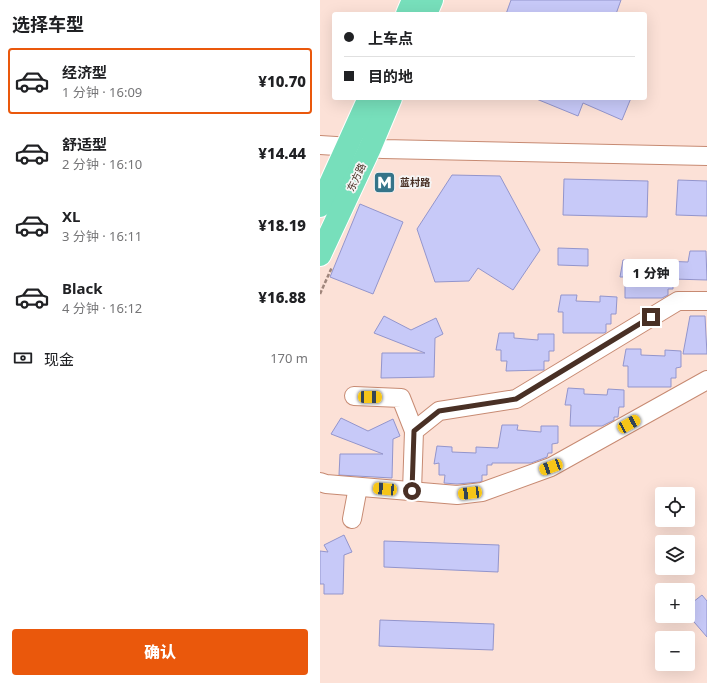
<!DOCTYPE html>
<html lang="zh">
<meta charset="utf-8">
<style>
:root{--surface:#fff;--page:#f2f2f2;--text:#202124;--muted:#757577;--line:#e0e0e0;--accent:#ea580c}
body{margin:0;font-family:"Noto Sans","Noto Sans SC",sans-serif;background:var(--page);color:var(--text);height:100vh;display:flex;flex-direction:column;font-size:15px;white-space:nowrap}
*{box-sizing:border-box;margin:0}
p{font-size:13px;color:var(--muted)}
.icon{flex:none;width:22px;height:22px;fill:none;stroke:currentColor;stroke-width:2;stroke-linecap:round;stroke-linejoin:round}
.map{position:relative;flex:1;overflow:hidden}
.panel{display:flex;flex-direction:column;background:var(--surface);width:320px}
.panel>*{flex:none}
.guide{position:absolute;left:12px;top:12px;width:315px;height:88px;border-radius:4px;box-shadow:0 4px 16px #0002;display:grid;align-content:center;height:88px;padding:0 12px;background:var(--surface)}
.fabs{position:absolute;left:335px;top:487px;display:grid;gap:8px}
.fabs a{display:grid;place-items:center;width:40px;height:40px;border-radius:4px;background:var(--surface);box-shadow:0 4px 16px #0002;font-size:20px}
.end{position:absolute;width:18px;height:18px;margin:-9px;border:5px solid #493025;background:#fff;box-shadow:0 0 0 2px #fff}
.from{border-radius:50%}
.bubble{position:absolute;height:28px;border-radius:4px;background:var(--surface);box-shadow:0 4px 16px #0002;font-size:13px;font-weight:800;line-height:28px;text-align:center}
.car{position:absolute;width:12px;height:24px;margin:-12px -6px;border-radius:5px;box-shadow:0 0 3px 1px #0007;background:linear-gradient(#f5c518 24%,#345 0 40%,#f5c518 0 76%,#345 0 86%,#f5c518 0)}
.guide b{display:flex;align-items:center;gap:14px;height:38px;font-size:15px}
.guide b+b{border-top:1px solid var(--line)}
.guide i{width:10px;height:10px;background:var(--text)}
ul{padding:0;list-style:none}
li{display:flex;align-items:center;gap:12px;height:66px;margin:0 8px 6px;padding:0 4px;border:2px solid transparent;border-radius:4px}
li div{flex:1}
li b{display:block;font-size:15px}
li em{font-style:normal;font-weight:800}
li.on{border-color:var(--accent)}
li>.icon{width:36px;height:36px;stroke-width:1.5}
h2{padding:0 12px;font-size:18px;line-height:48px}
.pay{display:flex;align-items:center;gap:10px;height:44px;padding:0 12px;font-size:15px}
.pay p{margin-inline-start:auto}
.primary-button{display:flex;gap:8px;margin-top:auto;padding:8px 12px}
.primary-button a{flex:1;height:46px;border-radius:4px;background:var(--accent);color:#fff;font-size:16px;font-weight:800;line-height:46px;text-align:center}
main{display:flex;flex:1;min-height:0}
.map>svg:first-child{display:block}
.building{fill:#c7c9f8;stroke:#9395cc}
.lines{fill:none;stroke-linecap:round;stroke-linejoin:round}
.minor-casing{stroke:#c78a72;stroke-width:20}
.major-casing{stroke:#fff;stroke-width:24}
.path{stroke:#9f857b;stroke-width:2.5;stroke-dasharray:4 2;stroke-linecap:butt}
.minor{stroke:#fff;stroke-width:18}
.major{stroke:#77dfbb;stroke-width:22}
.route{stroke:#493025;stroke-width:5}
.labels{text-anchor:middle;stroke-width:3.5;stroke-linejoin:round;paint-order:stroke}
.street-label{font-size:10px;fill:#493025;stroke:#f5f5f5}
.poi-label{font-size:10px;font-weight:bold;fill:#493025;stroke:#f5f5f5;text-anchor:start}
</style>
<main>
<section class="panel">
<h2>选择车型</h2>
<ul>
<li class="on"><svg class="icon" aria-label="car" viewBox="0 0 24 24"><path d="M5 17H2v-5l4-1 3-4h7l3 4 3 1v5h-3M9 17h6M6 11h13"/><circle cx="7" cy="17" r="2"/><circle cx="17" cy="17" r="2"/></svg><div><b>经济型</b><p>1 分钟 · 16:09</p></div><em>¥10.70</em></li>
<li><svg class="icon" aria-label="car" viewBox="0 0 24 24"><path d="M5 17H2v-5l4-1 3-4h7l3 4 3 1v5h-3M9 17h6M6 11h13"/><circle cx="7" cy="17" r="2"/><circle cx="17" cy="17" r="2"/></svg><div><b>舒适型</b><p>2 分钟 · 16:10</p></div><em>¥14.44</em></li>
<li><svg class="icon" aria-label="car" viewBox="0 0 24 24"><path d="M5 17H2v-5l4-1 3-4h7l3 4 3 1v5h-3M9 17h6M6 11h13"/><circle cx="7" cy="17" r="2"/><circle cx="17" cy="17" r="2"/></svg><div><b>XL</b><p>3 分钟 · 16:11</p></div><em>¥18.19</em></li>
<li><svg class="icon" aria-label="car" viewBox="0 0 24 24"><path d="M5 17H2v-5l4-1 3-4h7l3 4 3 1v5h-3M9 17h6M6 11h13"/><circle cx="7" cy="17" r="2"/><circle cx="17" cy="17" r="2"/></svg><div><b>Black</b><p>4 分钟 · 16:12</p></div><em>¥16.88</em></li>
</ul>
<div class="pay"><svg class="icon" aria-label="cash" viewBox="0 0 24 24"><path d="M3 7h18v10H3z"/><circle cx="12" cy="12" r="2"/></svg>现金<p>170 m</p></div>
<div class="primary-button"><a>确认</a></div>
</section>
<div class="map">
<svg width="387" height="683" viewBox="0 0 387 683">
<rect width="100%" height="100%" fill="#fce1d7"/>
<g class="building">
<polygon points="191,0 301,0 296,14 186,14"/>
<polygon points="214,98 311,98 302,120 263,103 258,116"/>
<polygon points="132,175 180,176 220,250 193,290 158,268 149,281 115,282 97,229"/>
<polygon points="244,179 328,181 327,217 243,215"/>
<polygon points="358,180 387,181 387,216 356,215"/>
<polygon points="40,204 83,222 53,294 10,277"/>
<polygon points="238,248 268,249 268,266 238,265"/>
<polygon points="370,251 386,251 387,280 353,279 353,289 348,289 348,295 342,298 305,298 305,277 300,277 303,260 318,260 318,265 342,267 342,261 368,262"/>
<polygon points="241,295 257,295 256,301 280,302 280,296 297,297 296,314 291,314 291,324 286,324 286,332 284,333 243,333 243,312 238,312"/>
<polygon points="64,316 91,330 116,318 123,334 115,338 114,377 61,378 62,353 105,353 54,333"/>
<polygon points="370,316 385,316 387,354 363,354"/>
<polygon points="179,333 194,333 194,338 218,340 218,334 234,334 234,351 229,351 229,361 224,361 224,370 186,371 187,361 181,361 181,350 176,350"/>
<polygon points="306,349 321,349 321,355 345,356 345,350 361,351 361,367 356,368 356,378 351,378 351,387 308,387 308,366 303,366"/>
<polygon points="248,388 264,389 264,394 287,395 288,389 304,390 304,407 299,407 298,417 294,417 294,420 282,426 250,426 251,405 245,405"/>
<polygon points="21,418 48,431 73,419 80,436 73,439 72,478 19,475 20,454 63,454 11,434"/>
<polygon points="182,425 198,425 197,430 221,432 221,426 238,426 238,443 232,444 232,453 228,453 227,457 211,463 172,463 172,465 167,465 167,475 162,475 162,481 160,482 137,484 124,483 125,475 119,475 119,463 114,464 117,446 132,447 132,452 156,453 156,447 178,448"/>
<polygon points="24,535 32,552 24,555 23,594 4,594 4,584 0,584 0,551 8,552 4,545"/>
<polygon points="64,541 179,545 178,572 64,567"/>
<polygon points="382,595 387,601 387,637 368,615 368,606"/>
<polygon points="60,620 174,624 173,650 59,646"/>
</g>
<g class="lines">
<defs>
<g id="minor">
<polyline points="0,145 63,149 387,156"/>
<polyline points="34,396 81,398 94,431"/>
<polyline points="0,482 6,484 137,495 162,492 231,467 387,380"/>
<polyline points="92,491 94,431 119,411 196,399 358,301 387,301"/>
<polyline points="32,519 38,487"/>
</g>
<g id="major">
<polyline points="87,14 93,0"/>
<polyline points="106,14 112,0"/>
<polyline points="0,206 49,98"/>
<polyline points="0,255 50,148 71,98"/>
</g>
</defs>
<use href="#minor" class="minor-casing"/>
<use href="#major" class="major-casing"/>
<polyline class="path" points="0,294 12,267"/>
<use href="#minor" class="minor"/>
<use href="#major" class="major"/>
</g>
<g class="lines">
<polyline class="route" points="92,491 94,431 119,411 196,399 331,317"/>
</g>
<defs>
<symbol id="metro-square" viewBox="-11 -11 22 22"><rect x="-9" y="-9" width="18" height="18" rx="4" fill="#357489" stroke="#f5f5f5"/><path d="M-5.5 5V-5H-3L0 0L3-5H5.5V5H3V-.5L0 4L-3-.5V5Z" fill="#fff"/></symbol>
</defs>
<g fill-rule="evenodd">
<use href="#metro-square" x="52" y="170" width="25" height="25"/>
</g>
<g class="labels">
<g class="street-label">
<text transform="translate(36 177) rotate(-65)" y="4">东方路</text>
</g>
<g class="poi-label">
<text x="80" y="186">蓝村路</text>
</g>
</g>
</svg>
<div class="fabs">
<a><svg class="icon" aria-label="locate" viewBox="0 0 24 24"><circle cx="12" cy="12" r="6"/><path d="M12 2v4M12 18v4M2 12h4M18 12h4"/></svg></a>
<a><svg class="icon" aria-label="layers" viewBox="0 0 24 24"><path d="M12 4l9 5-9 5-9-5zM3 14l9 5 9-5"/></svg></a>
<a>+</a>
<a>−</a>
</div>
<i class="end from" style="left:92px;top:491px"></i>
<i class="end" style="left:331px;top:317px"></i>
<div class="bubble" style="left:303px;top:259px;width:56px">1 分钟</div>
<i class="car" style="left:50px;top:397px;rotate:91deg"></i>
<i class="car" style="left:309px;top:424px;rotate:61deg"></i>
<i class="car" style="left:231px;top:467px;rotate:250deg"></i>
<i class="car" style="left:65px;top:489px;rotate:275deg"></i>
<i class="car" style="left:150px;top:493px;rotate:263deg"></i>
<div class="guide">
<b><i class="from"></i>上车点</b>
<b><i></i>目的地</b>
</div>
</div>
</main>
